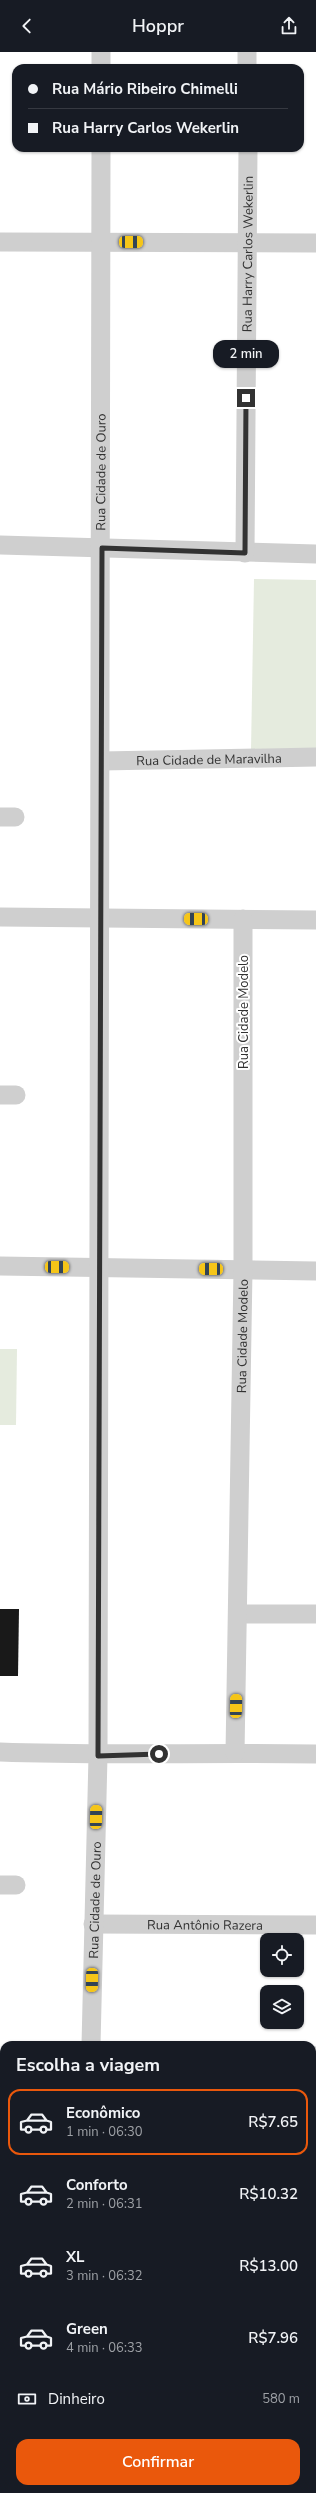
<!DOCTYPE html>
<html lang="pt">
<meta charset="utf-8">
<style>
:root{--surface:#171b24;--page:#242831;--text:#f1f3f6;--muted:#9ea1a6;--line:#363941;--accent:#ea580c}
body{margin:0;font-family:"Nunito Sans",sans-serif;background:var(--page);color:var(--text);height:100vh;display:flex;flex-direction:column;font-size:15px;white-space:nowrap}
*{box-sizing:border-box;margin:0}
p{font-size:13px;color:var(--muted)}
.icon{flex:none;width:22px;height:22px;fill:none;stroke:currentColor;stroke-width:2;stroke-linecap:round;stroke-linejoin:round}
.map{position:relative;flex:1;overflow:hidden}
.drawer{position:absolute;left:0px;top:1989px;width:316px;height:452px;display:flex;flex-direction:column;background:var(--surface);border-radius:12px 12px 0 0;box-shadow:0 1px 3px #0004}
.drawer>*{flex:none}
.hud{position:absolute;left:12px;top:12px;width:292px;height:88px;border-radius:12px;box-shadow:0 1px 3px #0004;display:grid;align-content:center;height:88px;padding:0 16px;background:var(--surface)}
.tools{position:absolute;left:260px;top:1881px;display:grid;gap:8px}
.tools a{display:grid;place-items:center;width:44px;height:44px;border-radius:8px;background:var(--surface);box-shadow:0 1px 3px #0004;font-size:20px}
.end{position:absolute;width:18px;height:18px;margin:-9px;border:5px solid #323232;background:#fff;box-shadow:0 0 0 2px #fff}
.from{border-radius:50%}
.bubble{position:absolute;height:28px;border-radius:12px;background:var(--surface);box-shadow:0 1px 3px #0004;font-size:13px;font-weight:600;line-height:28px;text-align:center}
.car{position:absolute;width:12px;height:24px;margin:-12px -6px;border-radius:5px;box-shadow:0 0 3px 1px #0007;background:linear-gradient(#f5c518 24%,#345 0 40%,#f5c518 0 76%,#345 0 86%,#f5c518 0)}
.hud b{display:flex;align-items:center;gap:14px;height:38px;font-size:15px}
.hud b+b{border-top:1px solid var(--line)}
.hud i{width:10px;height:10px;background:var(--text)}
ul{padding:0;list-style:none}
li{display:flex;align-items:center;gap:12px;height:66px;margin:0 8px 6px;padding:0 8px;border:2px solid transparent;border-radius:12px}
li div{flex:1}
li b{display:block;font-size:15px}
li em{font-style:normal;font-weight:600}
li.selected{border-color:var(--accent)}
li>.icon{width:36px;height:36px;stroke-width:1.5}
h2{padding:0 16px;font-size:18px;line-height:48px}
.pay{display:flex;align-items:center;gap:10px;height:44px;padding:0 16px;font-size:15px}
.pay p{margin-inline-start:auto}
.primary-button{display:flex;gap:8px;margin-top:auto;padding:8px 16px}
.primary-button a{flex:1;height:46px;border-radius:12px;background:var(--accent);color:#fff;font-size:16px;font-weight:600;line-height:46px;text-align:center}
header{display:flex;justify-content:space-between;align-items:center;height:52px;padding:0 16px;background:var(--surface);font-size:18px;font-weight:600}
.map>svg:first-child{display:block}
.green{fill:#e5ebde}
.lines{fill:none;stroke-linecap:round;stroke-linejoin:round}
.river{stroke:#cee2ed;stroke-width:32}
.building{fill:#191919}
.minor{stroke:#cfcfcf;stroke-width:19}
.route{stroke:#323232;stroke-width:5}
.labels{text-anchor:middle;stroke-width:4;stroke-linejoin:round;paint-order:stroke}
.street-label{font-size:13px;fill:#323232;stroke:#fff}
</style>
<header><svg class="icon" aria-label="back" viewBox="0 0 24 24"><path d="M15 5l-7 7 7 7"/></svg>Hoppr<svg class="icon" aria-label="share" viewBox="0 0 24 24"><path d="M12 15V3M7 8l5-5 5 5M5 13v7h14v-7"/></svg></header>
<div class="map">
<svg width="316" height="2441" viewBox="0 0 316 2441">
<rect width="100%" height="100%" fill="#fff"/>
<g class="green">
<polygon points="254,527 316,528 316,700 251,698"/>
<polygon points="0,1297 17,1297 16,1373 0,1373"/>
</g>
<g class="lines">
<g class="river">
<polyline points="312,2394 316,2380"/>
<polyline points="304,2441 305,2437"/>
</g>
</g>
<polygon class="building" points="0,1557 19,1557 18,1624 0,1624"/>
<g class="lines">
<g class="minor">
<polyline points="101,0 101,16"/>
<polyline points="247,0 247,16"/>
<polyline points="0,190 316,191"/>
<polyline points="0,493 316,502"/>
<path id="s1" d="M245 501 248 96"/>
<path id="s2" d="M102 709 316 705"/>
<polyline points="0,765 15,765"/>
<polyline points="0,865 316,868"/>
<polyline points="0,1043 16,1043"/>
<polyline points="0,1214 316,1219"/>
<polyline points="238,1562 316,1562"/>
<path d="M0 1700C105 1704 211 1700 316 1702"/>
<path id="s3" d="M235 1701 243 1218V867"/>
<polyline points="0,1833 16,1833"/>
<path id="s4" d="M93 1872 316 1873"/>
<path id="s5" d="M91 1993 98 1704 101 96"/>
<polyline points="312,2017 316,2004"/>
<polyline points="312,2036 316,2036"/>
<polyline points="0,2047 4,2047"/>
<polyline points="0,2201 4,2201"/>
<polyline points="0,2347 4,2347"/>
<polyline points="96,2441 96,2437"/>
<polyline points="203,2441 203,2437"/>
</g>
</g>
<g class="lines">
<polyline class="route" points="159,1702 98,1704 102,496 245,501 246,346"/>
</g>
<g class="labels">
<g class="street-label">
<text dy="5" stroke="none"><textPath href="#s1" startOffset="299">Rua Harry Carlos Wekerlin</textPath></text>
<text dy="5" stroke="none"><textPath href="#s5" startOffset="1573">Rua Cidade de Ouro</textPath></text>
<text dy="5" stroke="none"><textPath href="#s2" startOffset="107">Rua Cidade de Maravilha</textPath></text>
<text transform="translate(243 960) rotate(-90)" y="5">Rua Cidade Modelo</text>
<text dy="5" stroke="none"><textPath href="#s3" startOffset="417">Rua Cidade Modelo</textPath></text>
<text dy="5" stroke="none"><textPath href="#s5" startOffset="145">Rua Cidade de Ouro</textPath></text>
<text dy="5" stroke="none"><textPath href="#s4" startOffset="112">Rua Antônio Razera</textPath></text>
</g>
</g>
</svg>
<div class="tools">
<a><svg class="icon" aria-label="locate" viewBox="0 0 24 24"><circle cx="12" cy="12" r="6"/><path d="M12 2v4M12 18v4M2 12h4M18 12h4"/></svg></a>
<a><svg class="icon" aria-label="layers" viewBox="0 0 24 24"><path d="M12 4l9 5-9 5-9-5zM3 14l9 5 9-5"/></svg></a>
</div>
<i class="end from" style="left:159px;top:1702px"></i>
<i class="end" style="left:246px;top:346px"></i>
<div class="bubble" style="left:213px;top:288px;width:66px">2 min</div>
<i class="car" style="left:131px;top:190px;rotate:90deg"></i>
<i class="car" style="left:196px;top:867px;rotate:271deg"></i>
<i class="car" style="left:57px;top:1215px;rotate:91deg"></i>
<i class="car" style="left:211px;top:1217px;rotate:271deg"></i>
<i class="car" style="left:236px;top:1654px;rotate:1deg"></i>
<i class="car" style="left:96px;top:1765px;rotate:1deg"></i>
<i class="car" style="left:92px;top:1928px;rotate:181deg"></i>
<div class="hud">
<b><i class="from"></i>Rua Mário Ribeiro Chimelli</b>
<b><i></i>Rua Harry Carlos Wekerlin</b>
</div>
<section class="drawer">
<h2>Escolha a viagem</h2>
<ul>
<li class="selected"><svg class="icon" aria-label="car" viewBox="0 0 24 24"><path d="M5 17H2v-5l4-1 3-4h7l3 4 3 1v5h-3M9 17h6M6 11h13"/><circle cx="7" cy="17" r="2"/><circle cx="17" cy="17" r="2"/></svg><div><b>Econômico</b><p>1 min · 06:30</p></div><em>R$7.65</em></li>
<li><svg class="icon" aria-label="car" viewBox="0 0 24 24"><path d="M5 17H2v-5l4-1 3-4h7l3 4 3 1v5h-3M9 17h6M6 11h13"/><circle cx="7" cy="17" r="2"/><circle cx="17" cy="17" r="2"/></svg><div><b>Conforto</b><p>2 min · 06:31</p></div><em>R$10.32</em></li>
<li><svg class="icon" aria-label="car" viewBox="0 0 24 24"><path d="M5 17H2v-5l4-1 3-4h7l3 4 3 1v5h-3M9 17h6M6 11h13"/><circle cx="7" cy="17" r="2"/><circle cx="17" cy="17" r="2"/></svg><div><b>XL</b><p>3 min · 06:32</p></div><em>R$13.00</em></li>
<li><svg class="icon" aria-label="car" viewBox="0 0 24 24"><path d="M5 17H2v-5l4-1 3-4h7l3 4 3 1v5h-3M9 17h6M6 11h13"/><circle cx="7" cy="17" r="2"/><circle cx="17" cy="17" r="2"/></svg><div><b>Green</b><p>4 min · 06:33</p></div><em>R$7.96</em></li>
</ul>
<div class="pay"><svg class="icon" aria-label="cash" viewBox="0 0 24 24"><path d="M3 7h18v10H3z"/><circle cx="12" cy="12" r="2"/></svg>Dinheiro<p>580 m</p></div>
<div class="primary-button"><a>Confirmar</a></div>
</section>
</div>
